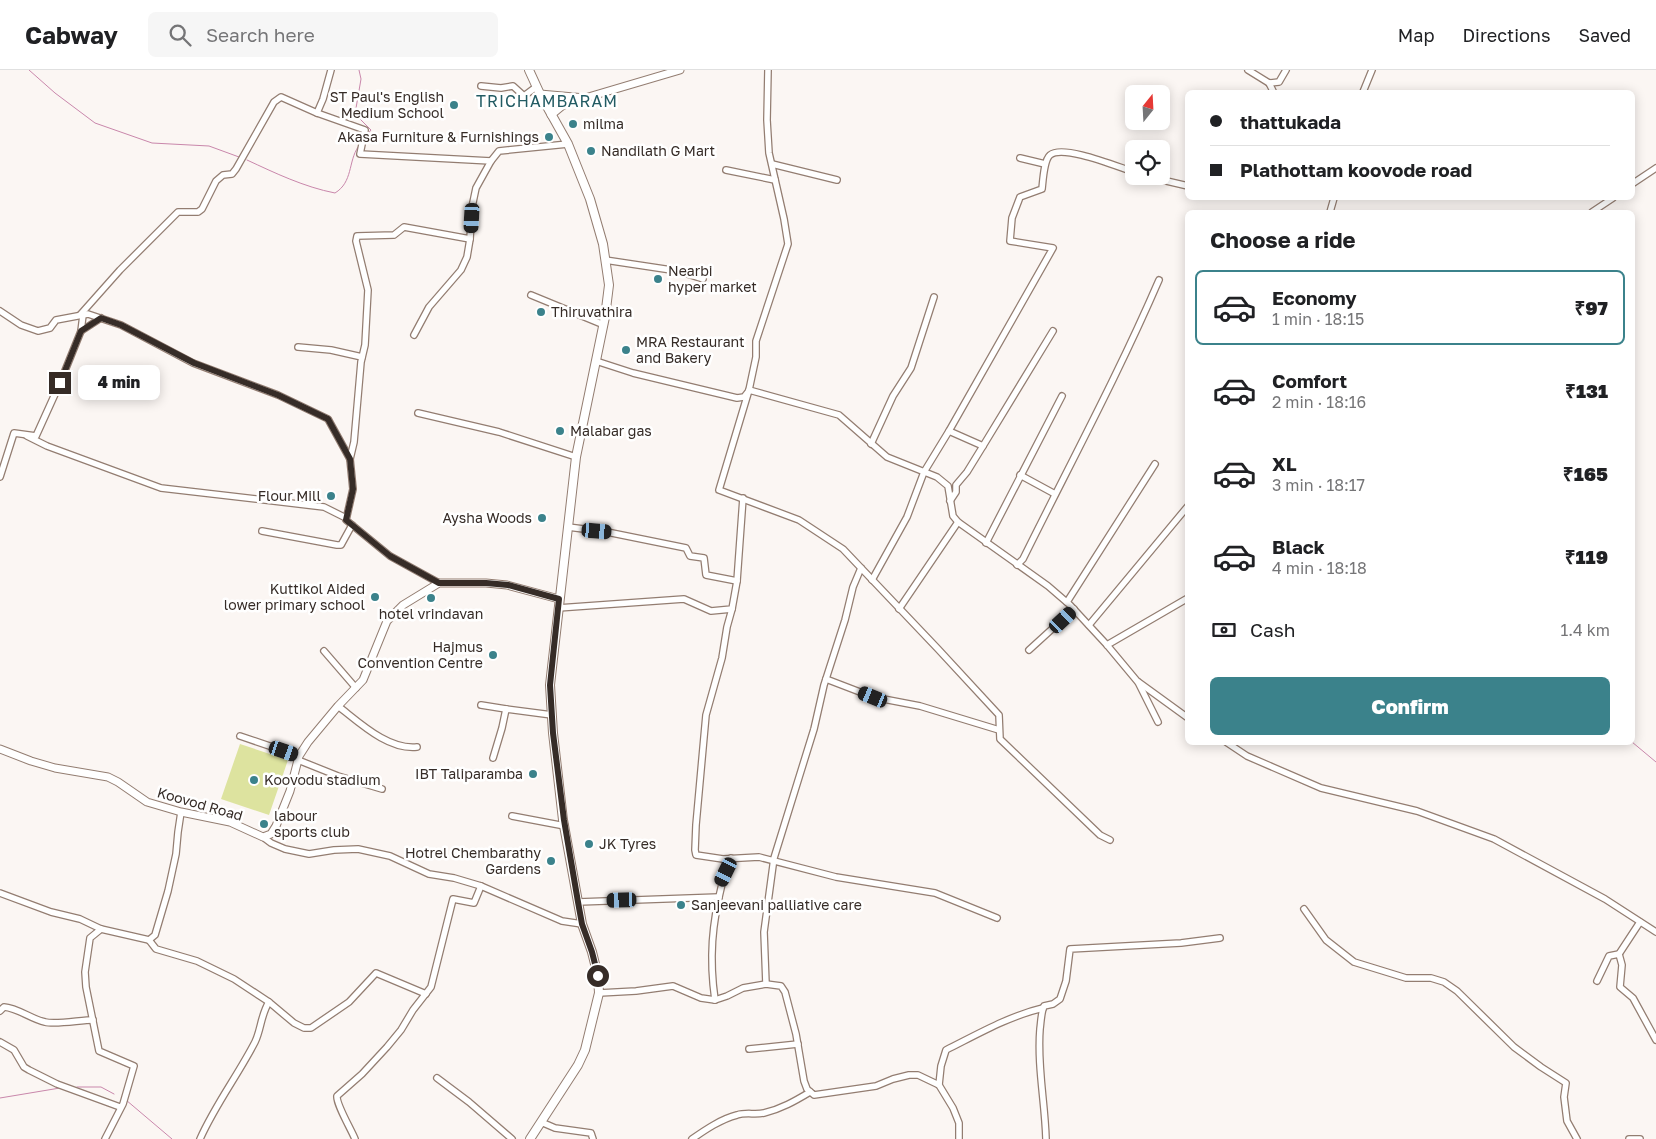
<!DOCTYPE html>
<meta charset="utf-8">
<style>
:root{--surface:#fff;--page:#f6f6f6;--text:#202124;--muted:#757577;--line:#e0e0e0;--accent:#3b828b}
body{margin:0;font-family:"Golos Text",sans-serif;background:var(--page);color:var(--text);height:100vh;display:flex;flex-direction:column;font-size:19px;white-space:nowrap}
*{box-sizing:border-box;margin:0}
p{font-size:16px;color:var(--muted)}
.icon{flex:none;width:28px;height:28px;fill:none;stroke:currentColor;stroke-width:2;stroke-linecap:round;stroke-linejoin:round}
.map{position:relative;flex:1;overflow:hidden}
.panel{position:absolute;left:1185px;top:140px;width:450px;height:535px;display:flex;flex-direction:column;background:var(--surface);border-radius:8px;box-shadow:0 2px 12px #0003}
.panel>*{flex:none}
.banner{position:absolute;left:1185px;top:20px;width:450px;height:110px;border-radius:8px;box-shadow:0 2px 12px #0003;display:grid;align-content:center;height:110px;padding:0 25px;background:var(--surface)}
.needle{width:32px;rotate:18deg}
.fabs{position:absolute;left:1125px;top:15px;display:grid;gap:10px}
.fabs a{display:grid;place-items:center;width:45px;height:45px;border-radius:8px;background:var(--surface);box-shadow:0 2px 12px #0003;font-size:25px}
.end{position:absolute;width:22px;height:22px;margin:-11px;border:6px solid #362c27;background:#fff;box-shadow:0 0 0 2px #fff}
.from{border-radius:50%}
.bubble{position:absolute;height:35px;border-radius:8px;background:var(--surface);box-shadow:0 2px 12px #0003;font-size:16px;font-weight:800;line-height:35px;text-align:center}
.car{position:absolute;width:15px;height:30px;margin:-15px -8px;border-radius:6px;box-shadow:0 0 4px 1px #0007;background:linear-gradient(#222 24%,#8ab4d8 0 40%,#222 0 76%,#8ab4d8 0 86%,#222 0)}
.banner b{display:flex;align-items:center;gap:18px;height:48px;font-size:19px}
.banner b+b{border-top:1px solid var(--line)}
.banner i{width:12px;height:12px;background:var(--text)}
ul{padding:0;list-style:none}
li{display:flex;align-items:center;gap:15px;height:75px;margin:0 10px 8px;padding:0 15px;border:2px solid transparent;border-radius:8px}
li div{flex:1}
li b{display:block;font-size:19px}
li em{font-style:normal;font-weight:800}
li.current{border-color:var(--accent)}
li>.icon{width:45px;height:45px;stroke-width:1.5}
h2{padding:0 25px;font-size:22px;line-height:60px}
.pay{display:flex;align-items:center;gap:12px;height:55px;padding:0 25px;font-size:19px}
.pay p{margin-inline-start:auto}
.primary-button{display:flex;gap:10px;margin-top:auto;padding:10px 25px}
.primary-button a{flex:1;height:58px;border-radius:8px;background:var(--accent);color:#fff;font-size:20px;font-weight:800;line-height:58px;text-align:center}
header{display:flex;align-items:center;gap:30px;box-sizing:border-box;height:70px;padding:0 25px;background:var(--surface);border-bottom:1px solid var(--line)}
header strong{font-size:24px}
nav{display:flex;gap:28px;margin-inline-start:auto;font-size:18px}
.search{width:350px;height:45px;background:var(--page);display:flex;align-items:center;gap:12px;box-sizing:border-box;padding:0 18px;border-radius:8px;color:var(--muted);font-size:19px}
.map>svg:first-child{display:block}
.green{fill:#dde39f}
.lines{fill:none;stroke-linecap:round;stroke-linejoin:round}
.stream{stroke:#c987ab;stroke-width:1}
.minor-casing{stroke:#937d71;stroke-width:8}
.major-casing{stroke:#937d71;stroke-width:9}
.highway-casing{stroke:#937d71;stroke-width:10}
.minor{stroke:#fff;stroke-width:5.5}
.major{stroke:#fff;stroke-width:7}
.highway{stroke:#fff;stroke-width:8}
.route{stroke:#362c27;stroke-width:6}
.poi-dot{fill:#3b828b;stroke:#fff;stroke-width:2}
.labels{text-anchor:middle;stroke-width:5;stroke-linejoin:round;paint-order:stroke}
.poi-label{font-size:14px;fill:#362c27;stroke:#fff;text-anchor:start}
.street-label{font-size:14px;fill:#362c27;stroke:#fff}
.quarter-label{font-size:16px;letter-spacing:1px;fill:#225b63;stroke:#fff}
</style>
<header>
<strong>Cabway</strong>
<div class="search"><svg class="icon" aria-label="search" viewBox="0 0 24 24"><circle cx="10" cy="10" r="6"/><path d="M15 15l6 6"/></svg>Search here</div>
<nav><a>Map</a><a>Directions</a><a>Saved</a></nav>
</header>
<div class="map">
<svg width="1656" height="1069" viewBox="0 0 1656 1069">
<rect width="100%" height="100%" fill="#fbf6f3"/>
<polygon class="green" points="240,674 288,690 269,745 221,729"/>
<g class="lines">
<g class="stream">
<polyline points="29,0 55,23 95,53 152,73 209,76 239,87"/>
<polyline points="359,0 361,9 355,44 371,60 366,66"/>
<path d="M247 90C275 103 304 117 335 123 353 112 348 92 358 77"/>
<polyline points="1632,672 1656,692"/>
<polyline points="77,1017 101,1017 114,1024"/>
<polyline points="0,1028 60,1018"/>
<polyline points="126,1030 172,1069"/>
</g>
<defs>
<g id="minor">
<polyline points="331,0 323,29 317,43 365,60 360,84 491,91 499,81 568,74"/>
<polyline points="768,0 767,50 769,83 784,149 788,174 756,271 756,287 749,320 719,420 799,450 843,479 938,579 999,645 1000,669 1100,765 1110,770"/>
<polyline points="1248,0 1269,13 1273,21"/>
<polyline points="1269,13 1279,12 1286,0"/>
<polyline points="481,16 501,18 513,16 524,26 536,17"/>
<polyline points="1363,22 1372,0"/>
<polyline points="1020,88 1045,94"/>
<polyline points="772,94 837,110"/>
<polyline points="726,100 775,110"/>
<polyline points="1145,106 1188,116"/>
<polyline points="1632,114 1656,98"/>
<polyline points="1330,142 1334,128"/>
<polyline points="1592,142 1613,128"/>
<polyline points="605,190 678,201 703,209"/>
<polyline points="531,225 604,255"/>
<polyline points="0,241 21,255 38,261 50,258 56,250 88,244 121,255 193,293 278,325 328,349 350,389 353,419 346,450 390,486 439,513"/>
<polyline points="80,245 120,200 178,142 198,142 202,139 216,111 223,105 232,104 236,99 274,32 281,27 317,43"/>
<polyline points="81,261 83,245"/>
<polyline points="414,265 429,237 461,200 467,187 470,169"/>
<polyline points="298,277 331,280 362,287"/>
<polyline points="596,291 633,303 737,328 744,327 748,322"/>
<polyline points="749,320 839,345 887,387 937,407 948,416 953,446 958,452 1048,516 1070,535 1107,575 1137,611 1188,648"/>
<polyline points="418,343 499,362 576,387"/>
<polyline points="949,361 983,376 967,402 956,415 956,422 950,431"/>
<polyline points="27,366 47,376 161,418 324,437 346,448"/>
<polyline points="871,374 893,326 911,298 934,227"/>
<polyline points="983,376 1053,261"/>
<polyline points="350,389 354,372 361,292 365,275 368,220 356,171 357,166 394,165 404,157 470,169 472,137 476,118 491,91"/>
<polyline points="1020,405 1055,424"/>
<polyline points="0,407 14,363 36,366 60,313 81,261 101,248"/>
<polyline points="568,457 607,462 686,478 690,486 704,488 706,505 737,511"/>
<polyline points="262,461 337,475 341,475 352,455"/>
<polyline points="986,473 1062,326"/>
<path d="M1017 495 1023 489C1069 396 1118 305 1159 210"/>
<path d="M872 510 907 447 924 402 949 361 1053 178 1010 171 1012 148 1020 127 1042 119C1043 110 1044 90 1050 85 1063 74 1118 97 1134 102"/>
<polyline points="1067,532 1155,394"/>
<polyline points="558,538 684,529 711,541 732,539 737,511 743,428"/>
<polyline points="732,539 727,557 722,588 706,645 696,755 695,780 696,785 723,789 759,787 836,807 935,823 997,848"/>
<polyline points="899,539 958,452"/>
<polyline points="1089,555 1188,436"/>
<polyline points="1107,575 1188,528"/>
<polyline points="1029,580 1074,539"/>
<polyline points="324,581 356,618"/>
<polyline points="826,609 873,627 920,636 999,660"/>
<polyline points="1138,612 1158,652"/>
<polyline points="481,635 506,639"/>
<path d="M338 636C360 653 388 680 417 677"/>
<polyline points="240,666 299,686"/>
<polyline points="1226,672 1247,686 1321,718 1417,741 1494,769 1605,829 1656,862"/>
<polyline points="493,688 502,658 506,639 552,645"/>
<polyline points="298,690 338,706 382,719"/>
<polyline points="512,746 565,756"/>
<polyline points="263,767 271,773 285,779 309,784 334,780 358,779 390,786 429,804 454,808 481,816 562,851 582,854"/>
<polyline points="0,823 51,842 80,849 101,859 149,870 155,865 168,821 176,784 178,762 181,742"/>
<polyline points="578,832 719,827"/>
<polyline points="1304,839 1326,870 1354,892 1406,908 1431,908 1444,912 1457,921 1514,977 1541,997 1566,1013 1564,1027 1567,1051 1577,1069"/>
<polyline points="101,859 90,868 85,902 86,917 99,981 134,996 123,1034 105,1069"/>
<polyline points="149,870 156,879 197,891 234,909 269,932 294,953 304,958 311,958 349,932 376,903 426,924"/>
<polyline points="1619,884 1622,895 1620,917 1633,928 1656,970"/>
<polyline points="1597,911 1609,886 1619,884 1640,852"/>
<polyline points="766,914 764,862 774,788 814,659 824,615 845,550 853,517 861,498"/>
<polyline points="599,923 636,921 673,916 701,928 715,930 727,926 743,918 766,914 781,916 785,922 796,964 804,1011 807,1019 814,1025 876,1016 893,1009 909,1005 918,1005 939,1015 953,1038 959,1053 959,1069"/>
<path d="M715 930C709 888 712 854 722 814 724 805 728 797 731 788"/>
<path d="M0 941 4 937C18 938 31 949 45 952 55 955 81 950 93 950"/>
<polyline points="0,972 14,980 24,997 29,1000 57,1014 120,1037"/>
<polyline points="749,979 798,974"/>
<polyline points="437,1008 469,1032 512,1069"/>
<path d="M939 1015 941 996 946 980C978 964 1009 946 1043 938"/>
<polyline points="541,1052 555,1058 591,1063 593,1069"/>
<path d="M200 1069C215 1035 238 1005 255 972 261 960 261 944 269 932"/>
<path d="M355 1069C351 1059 336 1034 337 1026L362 1004 387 977 401 960 413 940 431 917 453 829 474 833 481 816"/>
<path d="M692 1069C705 1060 721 1049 737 1045 746 1042 755 1045 764 1043 781 1039 795 1031 810 1022"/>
<path d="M1046 1069C1045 1032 1037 996 1040 959 1041 952 1041 943 1044 936L1053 934 1060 929 1066 911 1070 879 1181 873 1220 868"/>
<polyline points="1629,1069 1640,1069"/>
</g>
<g id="major">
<polyline points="540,24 585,28 680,0"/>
<polyline points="551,45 562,36 579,28"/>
<polyline points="0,679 31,691 55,698 108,707 118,712 147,732 181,742 230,752 263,767 271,764 276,756 290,721 299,686 308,672 338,636 363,610 387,551 403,535 439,513 486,513 507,515 559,529"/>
</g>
<polyline id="highway" points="529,0 540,24 568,74 590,129 603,174 609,215 605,247 576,387 550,615 553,663 563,750 582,854 592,882 598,906 599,923 585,980 578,995 530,1069"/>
</defs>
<use href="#minor" class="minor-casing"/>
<use href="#major" class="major-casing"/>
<use href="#highway" class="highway-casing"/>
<use href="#minor" class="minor"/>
<use href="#major" class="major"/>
<use href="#highway" class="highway"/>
</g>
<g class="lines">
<polyline class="route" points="60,313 81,261 101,248 121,255 194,293 278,325 328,349 350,389 353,419 346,450 390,486 439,513 486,513 508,515 559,529 550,615 553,663 564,750 578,832 582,854 592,882 598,906"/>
</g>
<g class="poi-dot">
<circle cx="454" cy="35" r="5"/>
<circle cx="573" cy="54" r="5"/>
<circle cx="549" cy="67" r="5"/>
<circle cx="591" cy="81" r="5"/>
<circle cx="658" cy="209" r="5"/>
<circle cx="541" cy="242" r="5"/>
<circle cx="626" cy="280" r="5"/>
<circle cx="560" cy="361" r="5"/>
<circle cx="331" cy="426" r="5"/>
<circle cx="542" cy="448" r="5"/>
<circle cx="375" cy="527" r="5"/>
<circle cx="431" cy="528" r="5"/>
<circle cx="493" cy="585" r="5"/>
<circle cx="533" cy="704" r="5"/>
<circle cx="254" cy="710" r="5"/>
<circle cx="264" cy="754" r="5"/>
<circle cx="589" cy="774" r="5"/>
<circle cx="551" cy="791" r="5"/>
<circle cx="681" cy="835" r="5"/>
</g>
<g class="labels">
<g class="poi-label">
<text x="444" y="32" text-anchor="end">ST Paul's English<tspan x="444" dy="16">Medium School</tspan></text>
<text x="583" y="59">milma</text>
<text x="539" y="72" text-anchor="end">Akasa Furniture &amp; Furnishings</text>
<text x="601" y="86">Nandilath G Mart</text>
<text x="668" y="206">Nearbi<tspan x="668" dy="16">hyper market</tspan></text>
<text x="551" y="247">Thiruvathira</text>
<text x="636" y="277">MRA Restaurant<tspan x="636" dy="16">and Bakery</tspan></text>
<text x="570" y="366">Malabar gas</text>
<text x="321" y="431" text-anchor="end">Flour Mill</text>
<text x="532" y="453" text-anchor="end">Aysha Woods</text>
<text x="365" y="524" text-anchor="end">Kuttikol Aided<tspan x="365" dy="16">lower primary school</tspan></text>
<text x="431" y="549" text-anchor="middle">hotel vrindavan</text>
<text x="483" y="582" text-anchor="end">Hajmus<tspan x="483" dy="16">Convention Centre</tspan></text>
<text x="523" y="709" text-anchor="end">IBT Taliparamba</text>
<text x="264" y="715">Koovodu stadium</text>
<text x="274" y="751">labour<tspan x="274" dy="16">sports club</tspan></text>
<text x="599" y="779">JK Tyres</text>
<text x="541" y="788" text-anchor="end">Hotrel Chembarathy<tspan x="541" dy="16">Gardens</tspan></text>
<text x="691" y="840">Sanjeevani palliative care</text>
</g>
<g class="street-label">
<text transform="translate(200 734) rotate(16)" y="5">Koovod Road</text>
</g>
<g class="quarter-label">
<text x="547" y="37">TRICHAMBARAM</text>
</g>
</g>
</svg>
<div class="fabs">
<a><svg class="needle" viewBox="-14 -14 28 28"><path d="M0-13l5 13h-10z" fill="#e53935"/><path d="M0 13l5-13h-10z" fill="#757577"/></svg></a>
<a><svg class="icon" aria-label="locate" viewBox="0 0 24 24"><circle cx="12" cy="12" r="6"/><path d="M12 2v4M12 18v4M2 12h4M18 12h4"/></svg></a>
</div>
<i class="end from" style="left:598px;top:906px"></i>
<i class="end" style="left:60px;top:313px"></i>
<div class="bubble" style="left:78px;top:295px;width:82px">4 min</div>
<i class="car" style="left:472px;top:148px;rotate:183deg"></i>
<i class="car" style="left:597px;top:461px;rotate:95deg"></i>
<i class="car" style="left:1063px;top:550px;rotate:47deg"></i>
<i class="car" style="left:873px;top:627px;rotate:292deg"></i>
<i class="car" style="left:284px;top:681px;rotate:109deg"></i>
<i class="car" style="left:726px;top:802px;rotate:206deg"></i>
<i class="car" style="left:622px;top:830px;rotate:268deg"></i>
<div class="banner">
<b><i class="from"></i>thattukada</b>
<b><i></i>Plathottam koovode road</b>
</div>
<section class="panel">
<h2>Choose a ride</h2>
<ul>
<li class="current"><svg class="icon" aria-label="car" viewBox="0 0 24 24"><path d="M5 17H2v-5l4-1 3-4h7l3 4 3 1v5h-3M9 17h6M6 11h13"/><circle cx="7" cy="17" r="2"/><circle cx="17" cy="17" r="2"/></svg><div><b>Economy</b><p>1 min · 18:15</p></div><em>₹97</em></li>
<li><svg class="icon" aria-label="car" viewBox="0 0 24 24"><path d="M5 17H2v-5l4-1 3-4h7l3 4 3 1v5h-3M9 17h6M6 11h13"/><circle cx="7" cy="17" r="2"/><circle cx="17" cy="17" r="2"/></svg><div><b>Comfort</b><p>2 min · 18:16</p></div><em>₹131</em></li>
<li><svg class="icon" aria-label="car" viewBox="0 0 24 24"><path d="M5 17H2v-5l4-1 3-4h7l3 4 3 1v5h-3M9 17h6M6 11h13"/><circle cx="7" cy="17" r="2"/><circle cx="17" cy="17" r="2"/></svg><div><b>XL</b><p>3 min · 18:17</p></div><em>₹165</em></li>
<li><svg class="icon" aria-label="car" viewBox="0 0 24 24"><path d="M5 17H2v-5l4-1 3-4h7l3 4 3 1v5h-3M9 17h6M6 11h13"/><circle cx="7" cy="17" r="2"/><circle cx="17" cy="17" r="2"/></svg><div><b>Black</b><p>4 min · 18:18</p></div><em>₹119</em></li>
</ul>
<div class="pay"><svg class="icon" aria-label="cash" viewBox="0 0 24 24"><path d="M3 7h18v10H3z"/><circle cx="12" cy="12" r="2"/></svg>Cash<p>1.4 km</p></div>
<div class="primary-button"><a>Confirm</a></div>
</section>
</div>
